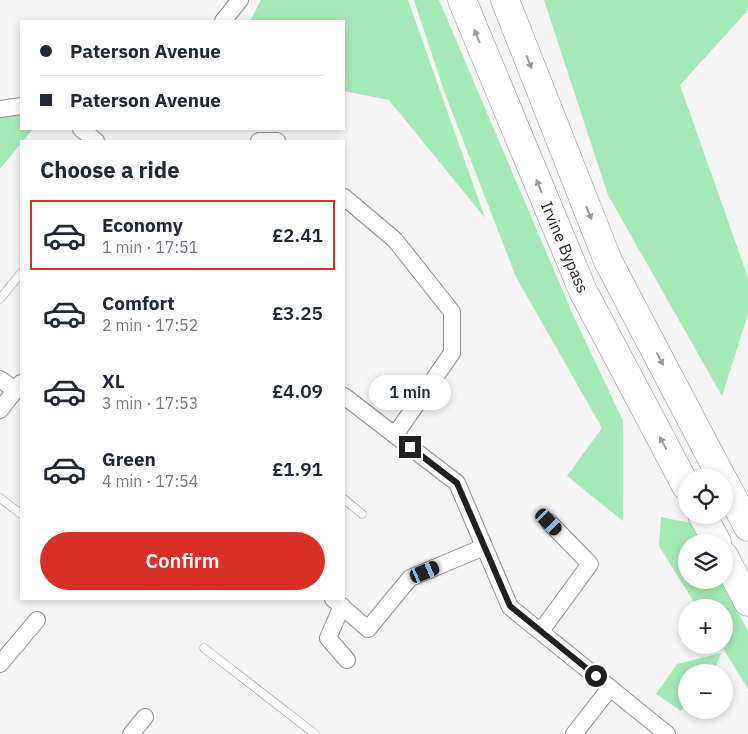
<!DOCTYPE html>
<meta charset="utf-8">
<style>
:root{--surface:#fff;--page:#f2f2f3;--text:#1f2937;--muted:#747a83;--line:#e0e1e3;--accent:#d93025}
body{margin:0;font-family:"IBM Plex Sans",sans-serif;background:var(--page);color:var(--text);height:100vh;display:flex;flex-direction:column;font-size:19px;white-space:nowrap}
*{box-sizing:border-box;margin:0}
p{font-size:16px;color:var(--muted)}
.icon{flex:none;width:28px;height:28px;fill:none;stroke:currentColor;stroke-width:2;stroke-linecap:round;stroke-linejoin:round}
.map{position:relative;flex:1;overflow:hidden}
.sheet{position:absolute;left:20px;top:140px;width:325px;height:460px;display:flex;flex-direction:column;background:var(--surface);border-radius:0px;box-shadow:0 2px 8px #0003}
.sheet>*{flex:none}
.hud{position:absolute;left:20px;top:20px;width:325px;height:110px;border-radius:0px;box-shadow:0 2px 8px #0003;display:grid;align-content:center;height:110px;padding:0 20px;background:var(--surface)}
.controls{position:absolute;left:678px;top:469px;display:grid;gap:10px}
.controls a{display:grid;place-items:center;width:55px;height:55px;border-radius:50%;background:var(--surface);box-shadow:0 2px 8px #0003;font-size:25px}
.end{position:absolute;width:22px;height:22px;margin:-11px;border:6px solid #1f1f1f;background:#fff;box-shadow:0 0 0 2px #fff}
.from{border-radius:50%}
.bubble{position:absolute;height:35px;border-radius:18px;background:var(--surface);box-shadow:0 2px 8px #0003;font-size:16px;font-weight:600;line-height:35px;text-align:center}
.car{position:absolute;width:15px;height:30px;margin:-15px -8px;border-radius:6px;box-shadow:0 0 4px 1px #0007;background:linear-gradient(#222 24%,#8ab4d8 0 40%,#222 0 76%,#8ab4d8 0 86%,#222 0)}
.hud b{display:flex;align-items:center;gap:18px;height:48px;font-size:19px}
.hud b+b{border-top:1px solid var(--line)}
.hud i{width:12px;height:12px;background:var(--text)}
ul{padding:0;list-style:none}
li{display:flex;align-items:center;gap:15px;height:70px;margin:0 10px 8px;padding:0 10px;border:2px solid transparent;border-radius:0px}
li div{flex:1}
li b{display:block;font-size:19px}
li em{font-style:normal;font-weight:600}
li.on{border-color:var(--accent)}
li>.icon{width:45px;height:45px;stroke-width:1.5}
h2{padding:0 20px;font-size:22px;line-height:60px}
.primary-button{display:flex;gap:10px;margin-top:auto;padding:10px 20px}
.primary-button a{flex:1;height:58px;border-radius:30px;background:var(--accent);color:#fff;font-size:20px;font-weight:600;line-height:58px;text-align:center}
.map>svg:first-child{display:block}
.green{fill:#a6e9b8}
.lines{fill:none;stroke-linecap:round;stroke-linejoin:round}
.lane-casing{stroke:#929293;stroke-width:9}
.street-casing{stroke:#929293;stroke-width:18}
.highway-casing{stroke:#929293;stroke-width:29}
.lane{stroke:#fff;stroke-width:8}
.street{stroke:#fff;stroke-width:16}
.highway{stroke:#fff;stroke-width:28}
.oneway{fill:#9a9a9a}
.route{stroke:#1f1f1f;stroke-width:6}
.labels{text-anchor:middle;stroke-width:4;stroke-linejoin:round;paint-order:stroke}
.street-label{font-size:16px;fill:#1f1f1f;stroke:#fff}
</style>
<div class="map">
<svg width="748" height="734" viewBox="0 0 748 734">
<rect width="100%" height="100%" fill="#f5f5f6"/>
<g class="green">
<polygon points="261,0 408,0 485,218 389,100 344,91 344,21 250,21"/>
<polygon points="414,0 439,0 573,315 623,421 623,521 567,476 602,428 516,277 444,91"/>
<polygon points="544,0 748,0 748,10 680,85 748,278 748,314 722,396 608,195"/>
<polygon points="21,113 21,129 33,129 23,141 21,141 21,143 0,169 0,115"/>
<polygon points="661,517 690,523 700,542 686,542 686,580 720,580 748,631 748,689 721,645 724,645 724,608 697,607 659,546"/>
<polygon points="721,653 714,672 686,672 686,703 681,711 656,694 677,664"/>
</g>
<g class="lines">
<defs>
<g id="lane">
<polyline points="0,299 21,273"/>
<polyline points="0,498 21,514"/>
<polyline points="344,499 362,514"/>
<polyline points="204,648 315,734"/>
</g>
<g id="street">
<polyline points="223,21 240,0"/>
<polyline points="0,109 21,106"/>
<polyline points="81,129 96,141"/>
<polyline points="259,141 277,141"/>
<polyline points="344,197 395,240 452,312 452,353 395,435"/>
<polyline points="0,379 15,390"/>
<polyline points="344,396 457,483 510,607 667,734"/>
<polyline points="0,410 21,383"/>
<polyline points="333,599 368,629 410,578 484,547"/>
<polyline points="342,606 328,638 347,660"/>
<polyline points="541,631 590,564 549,522"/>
<polyline points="0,664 37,620"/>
<polyline points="131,734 145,717"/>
<polyline points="574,734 610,688"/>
</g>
<g id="highway">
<polyline points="462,0 583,291 686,486"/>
<polyline points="505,0 608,261 722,478"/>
<polyline points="724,481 748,527"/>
<polyline points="702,515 717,542"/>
<polyline points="724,556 748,602"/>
</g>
</defs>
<use href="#lane" class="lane-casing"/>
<use href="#street" class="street-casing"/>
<use href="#highway" class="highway-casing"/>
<use href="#lane" class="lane"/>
<use href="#street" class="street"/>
<use href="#highway" class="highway"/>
</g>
<defs><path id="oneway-solid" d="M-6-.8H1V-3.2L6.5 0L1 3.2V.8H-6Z" transform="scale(1.25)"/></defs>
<g class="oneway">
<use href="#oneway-solid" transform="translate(477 36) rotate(-112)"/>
<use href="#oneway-solid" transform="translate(529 62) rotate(68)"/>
<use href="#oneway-solid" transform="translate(539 186) rotate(-112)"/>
<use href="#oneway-solid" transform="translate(589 213) rotate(68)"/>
<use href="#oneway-solid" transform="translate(660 359) rotate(62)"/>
<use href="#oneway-solid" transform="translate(663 443) rotate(-118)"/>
</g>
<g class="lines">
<polyline class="route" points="410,447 457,483 510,606 596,676"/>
</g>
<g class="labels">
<g class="street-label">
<text transform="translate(565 247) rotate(67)" y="6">Irvine Bypass</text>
</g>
</g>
</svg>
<div class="controls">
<a><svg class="icon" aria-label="locate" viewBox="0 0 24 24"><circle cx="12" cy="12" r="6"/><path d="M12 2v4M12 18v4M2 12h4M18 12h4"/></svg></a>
<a><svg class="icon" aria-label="layers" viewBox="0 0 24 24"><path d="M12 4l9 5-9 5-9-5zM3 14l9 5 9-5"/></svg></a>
<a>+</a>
<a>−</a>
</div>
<i class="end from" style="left:596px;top:676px"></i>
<i class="end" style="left:410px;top:447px"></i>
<div class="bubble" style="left:369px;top:375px;width:82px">1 min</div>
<i class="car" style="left:549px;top:522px;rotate:136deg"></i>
<i class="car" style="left:425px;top:572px;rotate:67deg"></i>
<div class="hud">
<b><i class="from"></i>Paterson Avenue</b>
<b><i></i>Paterson Avenue</b>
</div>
<section class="sheet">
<h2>Choose a ride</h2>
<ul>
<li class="on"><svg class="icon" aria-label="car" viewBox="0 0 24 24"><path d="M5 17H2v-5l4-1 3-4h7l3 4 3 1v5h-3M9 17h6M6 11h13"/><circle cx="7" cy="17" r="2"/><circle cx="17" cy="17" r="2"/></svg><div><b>Economy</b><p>1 min · 17:51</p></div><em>£2.41</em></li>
<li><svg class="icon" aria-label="car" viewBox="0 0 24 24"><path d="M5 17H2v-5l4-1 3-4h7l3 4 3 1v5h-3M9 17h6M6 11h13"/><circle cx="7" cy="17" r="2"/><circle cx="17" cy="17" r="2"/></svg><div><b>Comfort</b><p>2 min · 17:52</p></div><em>£3.25</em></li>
<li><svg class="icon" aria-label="car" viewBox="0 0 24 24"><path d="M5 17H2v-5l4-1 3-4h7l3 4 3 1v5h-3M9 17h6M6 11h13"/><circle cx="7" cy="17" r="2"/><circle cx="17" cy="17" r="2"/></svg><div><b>XL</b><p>3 min · 17:53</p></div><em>£4.09</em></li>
<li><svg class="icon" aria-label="car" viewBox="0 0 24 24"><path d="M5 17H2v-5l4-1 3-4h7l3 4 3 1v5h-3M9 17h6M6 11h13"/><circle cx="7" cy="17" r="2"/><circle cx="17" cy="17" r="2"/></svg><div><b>Green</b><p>4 min · 17:54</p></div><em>£1.91</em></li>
</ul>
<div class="primary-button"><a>Confirm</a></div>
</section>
</div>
